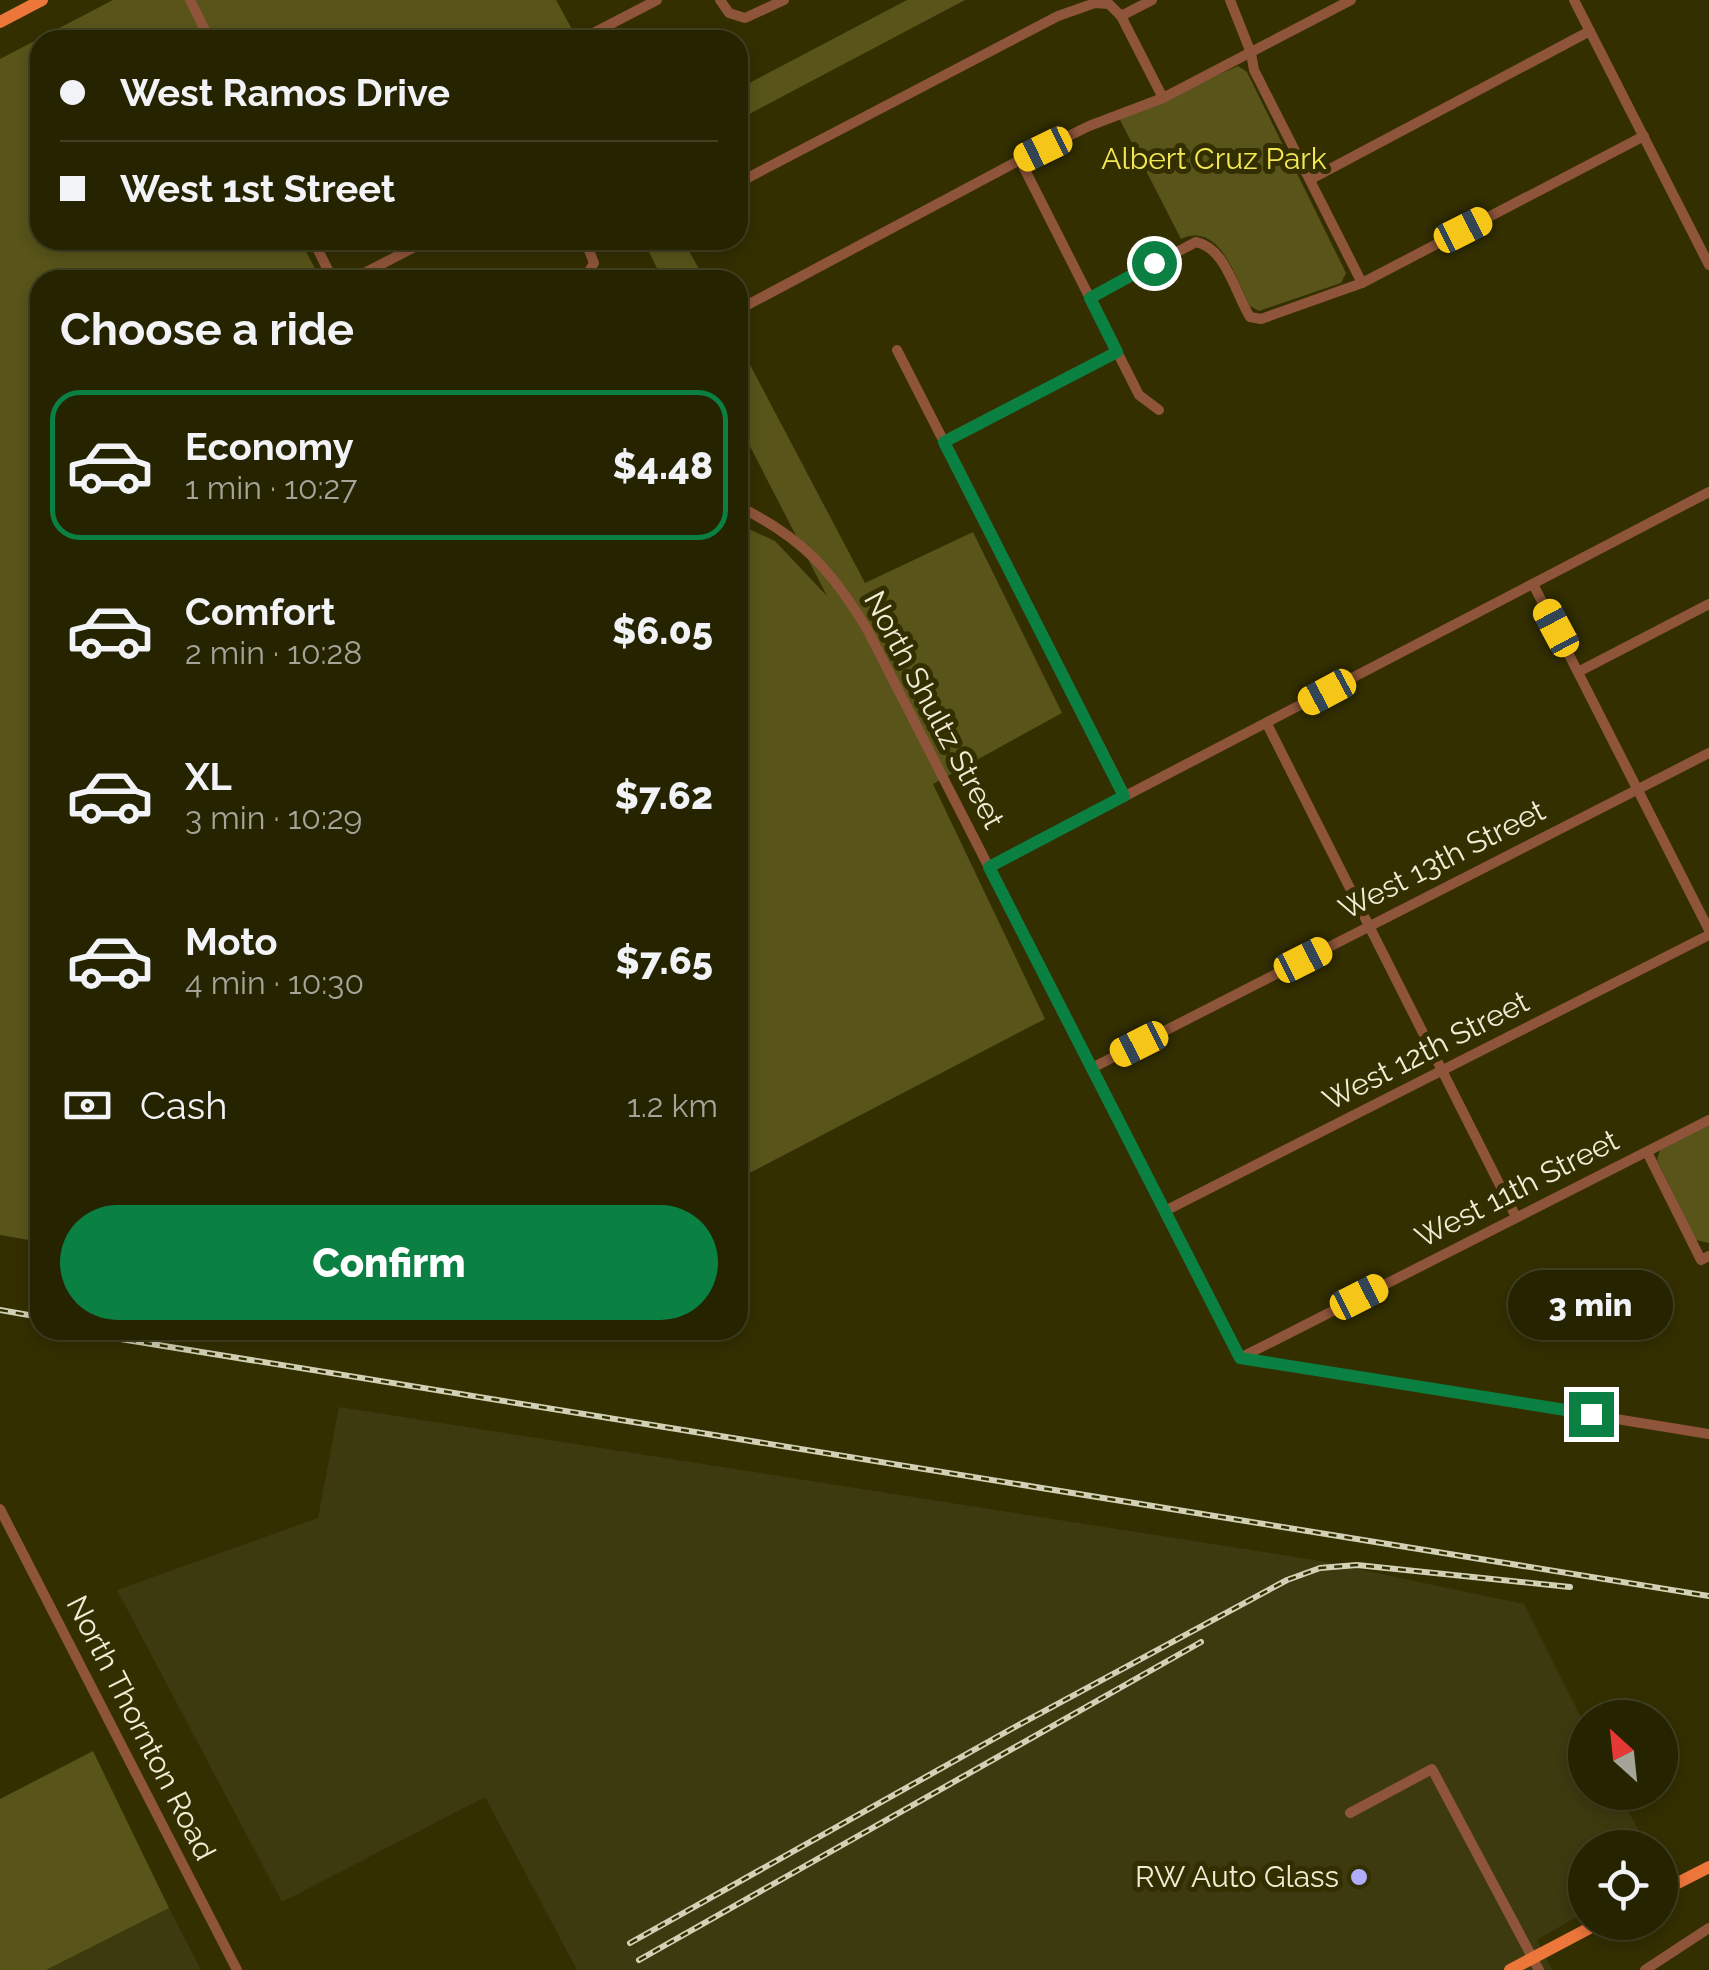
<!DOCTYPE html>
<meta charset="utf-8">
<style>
:root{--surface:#262300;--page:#322f0f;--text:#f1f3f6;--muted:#a4a499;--line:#424022;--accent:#0b8043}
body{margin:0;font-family:Raleway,sans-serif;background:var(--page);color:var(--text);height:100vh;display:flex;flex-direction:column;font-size:38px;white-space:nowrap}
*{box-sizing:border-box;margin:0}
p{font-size:32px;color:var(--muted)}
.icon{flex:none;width:55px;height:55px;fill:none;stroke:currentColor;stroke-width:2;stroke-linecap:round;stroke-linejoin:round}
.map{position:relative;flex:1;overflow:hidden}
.details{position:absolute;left:30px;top:270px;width:718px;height:1070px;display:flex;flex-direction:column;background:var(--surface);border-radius:30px;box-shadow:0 5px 15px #0003,0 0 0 2px var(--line)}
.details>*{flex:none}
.hud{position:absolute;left:30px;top:30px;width:718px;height:220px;border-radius:30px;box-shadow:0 5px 15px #0003,0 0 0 2px var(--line);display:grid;align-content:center;height:220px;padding:0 30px;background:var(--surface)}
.needle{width:65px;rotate:333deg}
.fabs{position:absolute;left:1568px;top:1700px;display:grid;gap:20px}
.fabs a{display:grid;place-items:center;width:110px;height:110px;border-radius:50%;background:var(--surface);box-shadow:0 5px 15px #0003,0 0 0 2px var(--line);font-size:50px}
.end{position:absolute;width:45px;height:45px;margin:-22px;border:12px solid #0b8043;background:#fff;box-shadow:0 0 0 5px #fff}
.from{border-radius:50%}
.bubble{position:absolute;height:70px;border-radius:35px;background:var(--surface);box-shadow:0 5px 15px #0003,0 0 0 2px var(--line);font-size:32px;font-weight:800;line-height:70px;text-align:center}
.car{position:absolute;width:30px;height:60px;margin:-30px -15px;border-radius:12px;box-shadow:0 0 8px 2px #0007;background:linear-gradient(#f5c518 24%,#345 0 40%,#f5c518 0 76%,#345 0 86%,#f5c518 0)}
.hud b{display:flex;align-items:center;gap:35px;height:95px;font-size:38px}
.hud b+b{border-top:2px solid var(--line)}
.hud i{width:25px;height:25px;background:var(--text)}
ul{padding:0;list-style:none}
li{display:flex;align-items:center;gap:30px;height:150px;margin:0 20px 15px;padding:0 10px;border:5px solid transparent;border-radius:30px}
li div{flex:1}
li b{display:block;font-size:38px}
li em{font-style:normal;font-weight:800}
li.active{border-color:var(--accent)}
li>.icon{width:90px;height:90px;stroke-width:1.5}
h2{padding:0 30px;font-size:45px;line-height:120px}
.pay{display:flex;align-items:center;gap:25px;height:110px;padding:0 30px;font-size:38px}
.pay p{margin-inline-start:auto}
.cta{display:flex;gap:20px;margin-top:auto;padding:20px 30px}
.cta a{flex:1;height:115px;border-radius:60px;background:var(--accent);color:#fff;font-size:40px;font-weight:800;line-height:115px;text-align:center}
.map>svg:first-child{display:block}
.built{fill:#3d3a10}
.green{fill:#58541a}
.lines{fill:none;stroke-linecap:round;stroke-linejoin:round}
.minor{stroke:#8f553a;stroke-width:10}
.major{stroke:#ed763b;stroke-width:12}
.rail-casing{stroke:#d2d1b5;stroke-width:6}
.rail{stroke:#332f00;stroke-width:2.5;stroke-dasharray:8;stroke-linecap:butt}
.route{stroke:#0b8043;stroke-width:12}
.poi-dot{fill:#b0aefa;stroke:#332f00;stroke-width:4}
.labels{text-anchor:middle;stroke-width:10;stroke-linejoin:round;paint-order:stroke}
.park-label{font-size:30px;fill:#f3e755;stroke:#332f00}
.street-label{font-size:30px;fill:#efeed5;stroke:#332f00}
.poi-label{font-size:30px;fill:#efeed5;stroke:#332f00;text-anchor:end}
</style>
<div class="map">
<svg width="1709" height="1970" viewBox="0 0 1709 1970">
<rect width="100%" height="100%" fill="#332f00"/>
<g class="built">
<polygon points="339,1407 1315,1560 1524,1604 1585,1725 1585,1792 1619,1793 1647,1847 1585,1848 1585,1912 1537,1940 1552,1970 577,1970 485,1797 282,1902 117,1590 318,1518"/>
<polygon points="169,1908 201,1970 46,1970"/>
</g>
<g class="green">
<polygon points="113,0 556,0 578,40 40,40 40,240 300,240 321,280 40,280 40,1242 0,1235 0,59"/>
<polygon points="907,0 965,0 738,120 738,89"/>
<path d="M1238 66 1247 72 1346 273 1341 283 1259 311 1250 306C1236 279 1220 221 1181 239L1119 118Z"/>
<polygon points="643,240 683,240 705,280 663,280"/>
<polygon points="738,342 865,583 973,532 1062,713 933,784 1045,1019 738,1179 738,524 775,541 827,596 738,423"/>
<polygon points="1709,1125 1709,1243 1696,1240 1657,1160 1660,1150"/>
<polygon points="93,1751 169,1908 46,1970 0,1970 0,1799"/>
</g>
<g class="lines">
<g class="minor">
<polyline points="190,0 210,40"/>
<polyline points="720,0 729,13 745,18 784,0"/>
<polyline points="1230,0 1251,53 1254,70 1362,283"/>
<polyline points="1574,0 1709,265"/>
<polyline points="1120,14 1163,98"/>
<polyline points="580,40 657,0"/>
<polyline points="1020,160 1139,395 1159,410"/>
<polyline points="1311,179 1590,31"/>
<polyline points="738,183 1058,16 1095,3 1109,4 1121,16 1152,0"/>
<polyline points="313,240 333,280"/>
<polyline points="351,280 428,240"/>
<polyline points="584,280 594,263 585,240"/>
<path d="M1090 298 1196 242C1226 248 1235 293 1250 317L1261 319 1362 283 1644 136"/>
<polyline points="738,310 1020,160 1089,126 1163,98 1351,0"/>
<polyline points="897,350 1125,796"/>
<polyline points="944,441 1117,352"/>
<path d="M738 506C801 537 831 569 867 629L1240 1358"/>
<polyline points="1533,584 1709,930"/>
<polyline points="1578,672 1709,604"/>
<polyline points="1267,724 1516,1217"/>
<polyline points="989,867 1709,492"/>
<polyline points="1092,1068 1709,753"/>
<polyline points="1647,1152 1701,1260 1709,1256"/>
<polyline points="1165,1211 1709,935"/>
<polyline points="1240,1358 1709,1120"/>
<polyline points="1241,1358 1709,1434"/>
<polyline points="0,1509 237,1970"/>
<polyline points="1350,1813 1432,1769 1539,1970"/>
<polyline points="1645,1970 1709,1928"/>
</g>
<g class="major">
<polyline points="0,22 42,0"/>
<polyline points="1660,1892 1709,1867"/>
<polyline points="1510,1970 1601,1922"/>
</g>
<defs>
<g id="rail">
<polyline points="0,1310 40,1317"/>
<polyline points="65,1330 1709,1596"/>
<polyline points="630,1943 1013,1728 1287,1580 1320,1568 1357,1565 1570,1587"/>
<polyline points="639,1960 1201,1642"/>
</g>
</defs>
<use href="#rail" class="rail-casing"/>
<use href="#rail" class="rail"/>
</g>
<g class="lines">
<polyline class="route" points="1154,263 1090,298 1117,352 944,442 1124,796 989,867 1240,1358 1591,1414"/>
</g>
<circle class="poi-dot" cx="1359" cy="1877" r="10"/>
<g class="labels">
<g class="park-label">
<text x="1214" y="169">Albert Cruz Park</text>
</g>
<g class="street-label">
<text transform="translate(934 710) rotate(62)" y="10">North Shultz Street</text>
<text transform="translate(1442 860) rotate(-27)" y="10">West 13th Street</text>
<text transform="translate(1426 1051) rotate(-27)" y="10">West 12th Street</text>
<text transform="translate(1517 1189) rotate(-27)" y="10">West 11th Street</text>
<text transform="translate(141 1728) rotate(63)" y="10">North Thornton Road</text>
</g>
<g class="poi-label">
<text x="1339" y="1887">RW Auto Glass</text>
</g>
</g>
</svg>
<div class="fabs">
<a><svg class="needle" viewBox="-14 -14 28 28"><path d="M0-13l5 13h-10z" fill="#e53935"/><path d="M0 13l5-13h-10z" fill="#a4a499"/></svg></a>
<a><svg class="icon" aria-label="locate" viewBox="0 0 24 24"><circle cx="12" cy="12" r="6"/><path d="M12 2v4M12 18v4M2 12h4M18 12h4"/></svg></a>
</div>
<i class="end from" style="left:1154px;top:263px"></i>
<i class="end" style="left:1591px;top:1414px"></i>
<div class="bubble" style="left:1508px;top:1270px;width:165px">3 min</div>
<i class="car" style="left:1043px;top:149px;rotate:244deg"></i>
<i class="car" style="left:1463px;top:230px;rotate:63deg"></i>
<i class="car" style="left:1556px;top:628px;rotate:332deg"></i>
<i class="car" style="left:1327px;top:692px;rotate:242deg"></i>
<i class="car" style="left:1303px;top:960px;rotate:63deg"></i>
<i class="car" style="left:1139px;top:1044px;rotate:243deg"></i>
<i class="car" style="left:1359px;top:1297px;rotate:63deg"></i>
<div class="hud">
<b><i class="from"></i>West Ramos Drive</b>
<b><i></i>West 1st Street</b>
</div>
<section class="details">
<h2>Choose a ride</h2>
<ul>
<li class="active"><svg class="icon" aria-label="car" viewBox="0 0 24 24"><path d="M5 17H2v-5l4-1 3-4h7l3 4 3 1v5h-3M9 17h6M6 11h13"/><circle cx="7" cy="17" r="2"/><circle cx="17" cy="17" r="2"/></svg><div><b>Economy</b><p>1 min · 10:27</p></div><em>$4.48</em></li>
<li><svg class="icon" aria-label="car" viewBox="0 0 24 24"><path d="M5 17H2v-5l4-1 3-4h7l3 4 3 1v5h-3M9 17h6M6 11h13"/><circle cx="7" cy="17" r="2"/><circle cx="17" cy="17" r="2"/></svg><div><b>Comfort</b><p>2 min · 10:28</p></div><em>$6.05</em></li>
<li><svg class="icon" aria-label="car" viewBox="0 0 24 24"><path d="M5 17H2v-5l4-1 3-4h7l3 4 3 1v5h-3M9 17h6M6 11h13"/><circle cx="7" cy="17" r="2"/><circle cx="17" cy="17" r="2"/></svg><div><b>XL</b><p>3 min · 10:29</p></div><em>$7.62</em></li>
<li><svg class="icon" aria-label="car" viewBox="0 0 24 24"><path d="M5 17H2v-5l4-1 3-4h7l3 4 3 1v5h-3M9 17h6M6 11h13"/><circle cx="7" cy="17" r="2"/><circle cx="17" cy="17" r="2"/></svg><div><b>Moto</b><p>4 min · 10:30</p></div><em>$7.65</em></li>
</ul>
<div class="pay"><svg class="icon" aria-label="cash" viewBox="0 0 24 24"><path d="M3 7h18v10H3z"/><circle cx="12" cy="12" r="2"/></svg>Cash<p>1.2 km</p></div>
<div class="cta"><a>Confirm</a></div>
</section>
</div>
